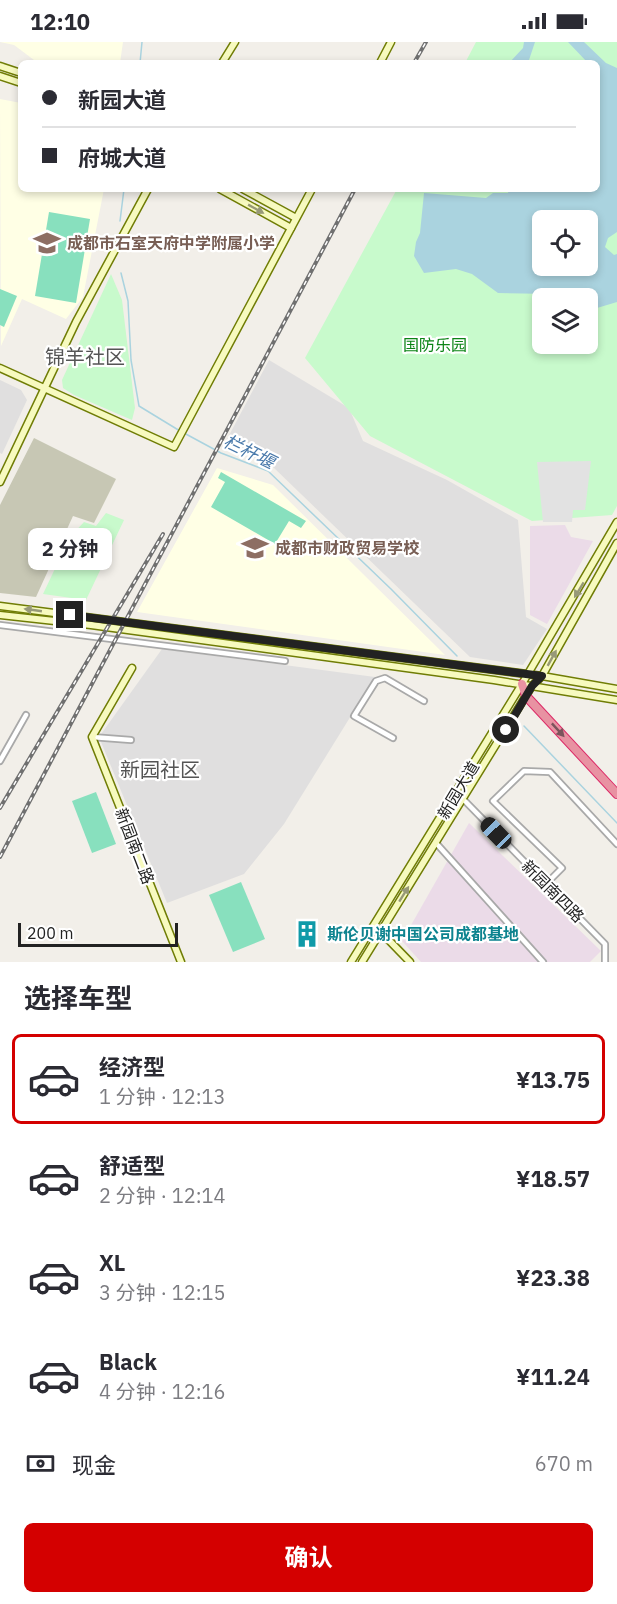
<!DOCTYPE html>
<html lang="zh">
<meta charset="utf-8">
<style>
:root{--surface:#fff;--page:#f2f2f3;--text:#2b2b33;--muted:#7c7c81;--line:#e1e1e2;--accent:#d40000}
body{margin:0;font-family:"IBM Plex Sans","Noto Sans SC",sans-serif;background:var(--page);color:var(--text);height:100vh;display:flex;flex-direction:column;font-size:22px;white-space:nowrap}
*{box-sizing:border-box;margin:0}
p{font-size:20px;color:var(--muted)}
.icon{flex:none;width:33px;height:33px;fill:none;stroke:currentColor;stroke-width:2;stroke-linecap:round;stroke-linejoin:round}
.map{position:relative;height:920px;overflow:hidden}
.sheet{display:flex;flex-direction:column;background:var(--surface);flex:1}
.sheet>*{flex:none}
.banner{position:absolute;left:18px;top:18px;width:582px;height:132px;border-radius:9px;box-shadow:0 3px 9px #0003;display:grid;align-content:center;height:132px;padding:0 24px;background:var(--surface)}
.tools{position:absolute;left:532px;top:168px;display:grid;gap:12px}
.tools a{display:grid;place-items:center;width:66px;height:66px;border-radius:9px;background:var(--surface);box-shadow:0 3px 9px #0003;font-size:30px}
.scale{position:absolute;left:18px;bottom:15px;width:160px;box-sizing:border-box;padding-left:6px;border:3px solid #222;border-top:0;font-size:16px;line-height:21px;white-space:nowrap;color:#222;-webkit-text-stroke:4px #fff;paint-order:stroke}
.end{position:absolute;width:27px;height:27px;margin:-14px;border:8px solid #222;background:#fff;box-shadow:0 0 0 3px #fff}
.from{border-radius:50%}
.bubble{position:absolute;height:42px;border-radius:9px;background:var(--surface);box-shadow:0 3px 9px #0003;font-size:20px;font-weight:700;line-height:42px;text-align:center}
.car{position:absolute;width:18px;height:36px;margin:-18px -9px;border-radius:8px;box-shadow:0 0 4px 2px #0007;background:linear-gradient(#222 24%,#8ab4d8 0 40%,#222 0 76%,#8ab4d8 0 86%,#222 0)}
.banner b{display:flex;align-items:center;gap:21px;height:57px;font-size:22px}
.banner b+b{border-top:2px solid var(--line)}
.banner i{width:15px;height:15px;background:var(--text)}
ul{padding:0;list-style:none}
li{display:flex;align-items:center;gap:18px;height:90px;margin:0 12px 9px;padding:0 12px;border:3px solid transparent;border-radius:9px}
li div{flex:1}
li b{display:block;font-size:22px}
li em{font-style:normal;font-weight:700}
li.active{border-color:var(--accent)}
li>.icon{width:54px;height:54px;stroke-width:1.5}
h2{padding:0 24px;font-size:27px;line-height:72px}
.pay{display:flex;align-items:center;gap:15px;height:66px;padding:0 24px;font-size:22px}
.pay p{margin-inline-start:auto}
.action{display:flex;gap:12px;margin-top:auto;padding:12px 24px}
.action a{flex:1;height:69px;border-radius:9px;background:var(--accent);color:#fff;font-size:24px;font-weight:700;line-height:69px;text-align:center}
.status{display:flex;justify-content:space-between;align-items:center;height:42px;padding:0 30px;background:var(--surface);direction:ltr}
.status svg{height:16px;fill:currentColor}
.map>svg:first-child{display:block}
.residential{fill:#e0dfdf}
.industrial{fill:#ebdbe8}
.education{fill:#ffffe5}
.construction{fill:#c7c7b4}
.park{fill:#c8facc;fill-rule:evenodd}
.pitch{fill:#88e0be}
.parking{fill:#e2e2e2}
.water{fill:#aad3df;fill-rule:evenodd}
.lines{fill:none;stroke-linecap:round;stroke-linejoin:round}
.stream{stroke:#aad3df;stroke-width:1.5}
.street-casing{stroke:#a9a9a9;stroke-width:8}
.secondary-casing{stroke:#707d05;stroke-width:9}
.highway-casing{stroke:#dc2a67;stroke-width:10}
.street{stroke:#fff;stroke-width:4.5}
.secondary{stroke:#f7fabf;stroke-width:6}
.highway{stroke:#e892a2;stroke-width:8}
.rail-casing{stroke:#707070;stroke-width:4}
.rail{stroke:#fff;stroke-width:1.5;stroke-dasharray:4.5;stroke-linecap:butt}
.oneway{fill:#979978}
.oneway2{fill:#7b545c}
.route{stroke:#222;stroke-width:8}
.labels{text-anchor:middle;stroke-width:4.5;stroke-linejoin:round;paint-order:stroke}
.education-label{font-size:16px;font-weight:bold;fill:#785e54;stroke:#fff;text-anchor:start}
.park-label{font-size:16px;fill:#0c8416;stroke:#fff}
.street-label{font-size:16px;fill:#222;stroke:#fff}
.culture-label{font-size:16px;font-weight:bold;fill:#0d838f;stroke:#fff;text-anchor:start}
.water-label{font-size:18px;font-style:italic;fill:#4a7aab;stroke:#fff}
.quarter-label{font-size:20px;fill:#555;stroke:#fff}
</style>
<div class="status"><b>12:10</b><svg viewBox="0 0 49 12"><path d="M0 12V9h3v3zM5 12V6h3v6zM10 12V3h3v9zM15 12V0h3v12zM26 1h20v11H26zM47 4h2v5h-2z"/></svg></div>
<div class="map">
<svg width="617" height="920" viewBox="0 0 617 920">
<rect width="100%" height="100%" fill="#f2efe9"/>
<g class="residential">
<polygon points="269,318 349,366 363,399 447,438 518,478 526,575 547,587 523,623 470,615 273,425 225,401"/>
<polygon points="0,338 21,348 27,358 2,412 0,411"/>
<polygon points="162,607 375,635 284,782 244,832 167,861 99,695"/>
</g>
<g class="industrial">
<polygon points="565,483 571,495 593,499 547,582 530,573 530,484"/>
<polygon points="469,781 601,909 590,920 421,920 402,899"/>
</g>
<g class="education">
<polygon points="0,0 123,0 120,21 38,21 14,3"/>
<polygon points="0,57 21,61 21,147 104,147 83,255 66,277 22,257 1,304"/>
<polygon points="217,426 273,443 445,613 137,570"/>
</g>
<polygon class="construction" points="34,396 116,437 94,481 73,474 36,555 0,551 0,463"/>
<g class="park">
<path d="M476 0H617V464L612 473 532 479 370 394 305 316 397 147H597V21H465ZM543 178H588V224H543ZM543 256H588V302H543Z"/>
<polygon points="111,232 122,258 135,366 132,378 74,353 63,346 62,338"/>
<polygon points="106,471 124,478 86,558 43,552 70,495 84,480 96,484"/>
</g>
<g class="pitch">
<polygon points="49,170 90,177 76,261 35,254"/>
<polygon points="0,247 17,254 4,285 0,283"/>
<polygon points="221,430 306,479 301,486 289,479 275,502 211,465 225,440 218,436"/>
<polygon points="96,750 116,802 92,811 72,759"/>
<polygon points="241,840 265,897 233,910 209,853"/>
</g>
<polygon class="parking" points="591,419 585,468 573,468 572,480 543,480 537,420"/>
<g class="water">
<polygon points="524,0 535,0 528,21 509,21 523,6"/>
<path d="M568 0H584L606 21 617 26V190L608 196 605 205 614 213 617 212V260L597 266 588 262V256H573L552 252 498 251 472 232 456 227 424 231 414 214 416 200 420 191 424 151 486 156 493 151H508L509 147H597V21H588ZM543 178H588V224H543Z"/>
</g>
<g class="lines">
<g class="stream">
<polyline points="140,21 142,0"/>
<polyline points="120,179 124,147"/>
<polyline points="121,231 128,259 131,318 139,364 180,389"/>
<polyline points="184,391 221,411 268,429 391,547 457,614"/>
<polyline points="524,684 617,781"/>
</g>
<defs>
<g id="street">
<polyline points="0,583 285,619"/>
<polyline points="92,695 131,698"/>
<polyline points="393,696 354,674 376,639 385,636 424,659"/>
<polyline points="0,719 26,673"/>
<polyline points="463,757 605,902 605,920"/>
<polyline points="436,801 543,920"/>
<polyline points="545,843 562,826 493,759 524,729 550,730 617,802"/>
</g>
<g id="secondary">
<polyline points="222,21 235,0"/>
<polyline points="380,21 391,0"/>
<polyline points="0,24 21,31"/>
<polyline points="0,34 21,41"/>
<polyline points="220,147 291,186"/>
<polyline points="243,147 296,176"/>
<polyline points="0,326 174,405 312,147"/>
<polyline points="0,440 76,280 148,147"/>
<polyline points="0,564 542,634 617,647"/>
<polyline points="0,573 91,583 494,638 617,658"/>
<polyline points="132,626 92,695 181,920"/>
<polyline points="381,890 410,920"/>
<polyline points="351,920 522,642 617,480"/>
<polyline points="362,920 532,644 542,634 617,501"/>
</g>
<polyline id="highway" points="522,642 526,654 617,752"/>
</defs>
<use href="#street" class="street-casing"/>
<use href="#secondary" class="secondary-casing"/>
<use href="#highway" class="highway-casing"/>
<use href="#street" class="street"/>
<use href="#secondary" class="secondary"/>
<use href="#highway" class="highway"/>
<defs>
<g id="rail">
<polyline points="414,21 426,0"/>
<polyline points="0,766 163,492"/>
<polyline points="0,815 355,147"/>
</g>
</defs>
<use href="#rail" class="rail-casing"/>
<use href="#rail" class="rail"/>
</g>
<defs><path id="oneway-solid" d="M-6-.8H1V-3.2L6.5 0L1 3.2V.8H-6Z" transform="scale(1.5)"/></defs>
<g class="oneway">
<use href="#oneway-solid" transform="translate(256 167) rotate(29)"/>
<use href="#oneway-solid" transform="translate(579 548) rotate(121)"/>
<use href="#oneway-solid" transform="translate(33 568) rotate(-172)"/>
<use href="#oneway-solid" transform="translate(552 616) rotate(-61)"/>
<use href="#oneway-solid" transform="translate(404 852) rotate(-58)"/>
</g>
<use class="oneway2" href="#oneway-solid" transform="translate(558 688) rotate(47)"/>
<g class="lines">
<polyline class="route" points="70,573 542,634 532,644 506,688"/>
</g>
<defs>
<symbol id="school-bare" viewBox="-9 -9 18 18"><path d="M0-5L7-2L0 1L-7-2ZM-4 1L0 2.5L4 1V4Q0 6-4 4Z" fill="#8d6e63" stroke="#fff" stroke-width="2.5" paint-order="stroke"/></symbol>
<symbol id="building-bare" viewBox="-9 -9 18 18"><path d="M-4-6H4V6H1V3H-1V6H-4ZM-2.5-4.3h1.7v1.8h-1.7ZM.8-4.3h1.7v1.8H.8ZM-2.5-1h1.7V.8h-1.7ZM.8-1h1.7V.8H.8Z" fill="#0f9aa8" stroke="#fff" stroke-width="2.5" paint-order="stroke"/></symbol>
</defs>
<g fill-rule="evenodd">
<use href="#school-bare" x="28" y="182" width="38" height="38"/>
<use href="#school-bare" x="236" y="487" width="38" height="38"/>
<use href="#building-bare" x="288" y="873" width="38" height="38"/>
</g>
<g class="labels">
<g class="education-label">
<text x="67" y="207">成都市石室天府中学附属小学</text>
<text x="275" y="512">成都市财政贸易学校</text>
</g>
<g class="park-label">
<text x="435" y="309">国防乐园</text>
</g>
<g class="street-label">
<text transform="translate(458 748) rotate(-59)" y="6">新园大道</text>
<text transform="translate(135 804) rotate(69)" y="6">新园南二路</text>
<text transform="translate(553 849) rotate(45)" y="6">新园南四路</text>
</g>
<g class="culture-label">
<text x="327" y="898">斯伦贝谢中国公司成都基地</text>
</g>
<g class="water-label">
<text transform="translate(249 410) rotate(26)" y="6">栏杆堰</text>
</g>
<g class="quarter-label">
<text x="85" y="322">锦羊社区</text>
<text x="160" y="735">新园社区</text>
</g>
</g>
</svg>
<div class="tools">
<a><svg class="icon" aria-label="locate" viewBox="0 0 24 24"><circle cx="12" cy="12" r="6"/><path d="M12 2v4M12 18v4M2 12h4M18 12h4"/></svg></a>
<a><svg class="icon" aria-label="layers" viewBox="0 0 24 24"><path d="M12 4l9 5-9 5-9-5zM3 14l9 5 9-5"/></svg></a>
</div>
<div class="scale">200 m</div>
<i class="end from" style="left:506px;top:688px"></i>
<i class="end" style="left:70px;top:573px"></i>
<div class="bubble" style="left:28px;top:486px;width:84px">2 分钟</div>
<i class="car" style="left:496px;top:791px;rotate:316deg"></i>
<div class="banner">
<b><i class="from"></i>新园大道</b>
<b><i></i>府城大道</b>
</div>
</div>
<section class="sheet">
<h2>选择车型</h2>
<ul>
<li class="active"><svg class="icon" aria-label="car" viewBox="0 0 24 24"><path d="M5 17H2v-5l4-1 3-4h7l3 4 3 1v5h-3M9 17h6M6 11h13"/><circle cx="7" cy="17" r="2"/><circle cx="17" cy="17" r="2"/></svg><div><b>经济型</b><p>1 分钟 · 12:13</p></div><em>¥13.75</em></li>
<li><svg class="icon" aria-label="car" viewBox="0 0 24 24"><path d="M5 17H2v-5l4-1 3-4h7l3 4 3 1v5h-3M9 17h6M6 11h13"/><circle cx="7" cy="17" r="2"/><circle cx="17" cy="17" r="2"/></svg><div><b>舒适型</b><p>2 分钟 · 12:14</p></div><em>¥18.57</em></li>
<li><svg class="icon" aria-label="car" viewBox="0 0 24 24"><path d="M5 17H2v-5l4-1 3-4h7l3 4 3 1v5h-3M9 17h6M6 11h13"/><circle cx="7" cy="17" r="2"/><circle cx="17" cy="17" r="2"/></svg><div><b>XL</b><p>3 分钟 · 12:15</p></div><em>¥23.38</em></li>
<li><svg class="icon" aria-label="car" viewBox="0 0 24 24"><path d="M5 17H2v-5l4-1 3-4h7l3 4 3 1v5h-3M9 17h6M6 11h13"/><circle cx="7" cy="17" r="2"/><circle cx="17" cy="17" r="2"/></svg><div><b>Black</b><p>4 分钟 · 12:16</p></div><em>¥11.24</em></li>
</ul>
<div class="pay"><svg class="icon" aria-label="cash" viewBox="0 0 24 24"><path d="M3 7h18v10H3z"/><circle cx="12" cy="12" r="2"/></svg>现金<p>670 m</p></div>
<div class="action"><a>确认</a></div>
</section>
